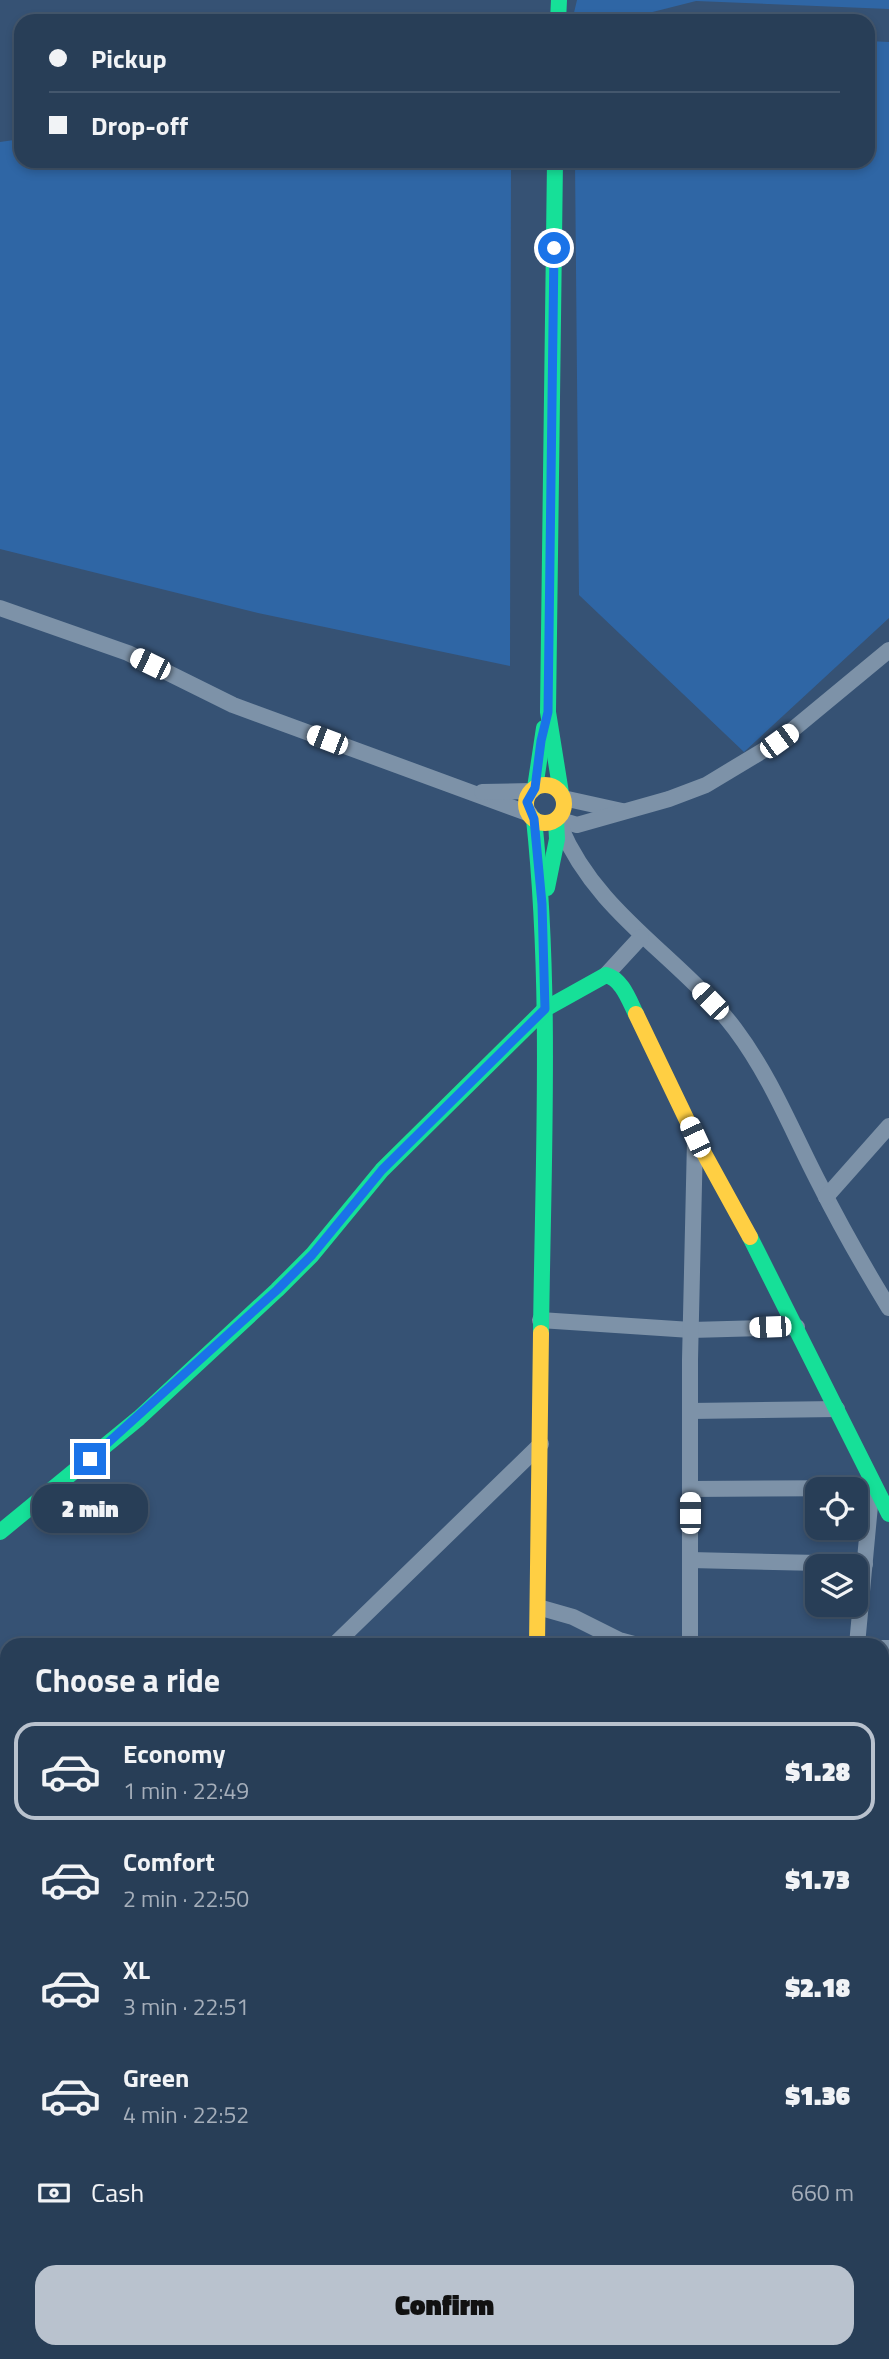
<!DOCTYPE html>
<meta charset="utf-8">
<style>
:root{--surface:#283e57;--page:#344961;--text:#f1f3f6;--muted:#a5aeba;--line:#44576d;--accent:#b9c2ce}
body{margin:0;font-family:"Titillium Web",sans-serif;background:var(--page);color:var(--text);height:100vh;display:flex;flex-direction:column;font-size:26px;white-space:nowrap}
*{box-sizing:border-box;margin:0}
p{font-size:23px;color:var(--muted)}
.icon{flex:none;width:38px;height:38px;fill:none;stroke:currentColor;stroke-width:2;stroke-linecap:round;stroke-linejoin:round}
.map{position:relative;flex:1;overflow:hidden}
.side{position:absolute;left:0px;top:1638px;width:889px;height:721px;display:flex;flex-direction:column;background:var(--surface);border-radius:21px 21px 0 0;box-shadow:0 4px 10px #0003,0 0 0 2px var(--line)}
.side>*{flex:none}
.hud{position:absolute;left:14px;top:14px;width:861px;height:154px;border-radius:21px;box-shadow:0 4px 10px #0003,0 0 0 2px var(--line);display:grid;align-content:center;height:154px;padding:0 35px;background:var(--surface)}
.controls{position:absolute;left:805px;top:1477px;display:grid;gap:14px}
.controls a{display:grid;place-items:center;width:63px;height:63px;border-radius:14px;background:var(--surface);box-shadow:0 4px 10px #0003,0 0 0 2px var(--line);font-size:35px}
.end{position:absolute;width:32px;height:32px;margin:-16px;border:9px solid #1a73e8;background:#fff;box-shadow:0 0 0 4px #fff}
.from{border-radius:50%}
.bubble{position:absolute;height:49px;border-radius:21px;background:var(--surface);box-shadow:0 4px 10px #0003,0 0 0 2px var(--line);font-size:23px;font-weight:800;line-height:49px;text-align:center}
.car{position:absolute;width:21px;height:42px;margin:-21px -10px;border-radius:9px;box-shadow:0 0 5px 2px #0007;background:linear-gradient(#fff 24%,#345 0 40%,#fff 0 76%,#345 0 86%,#fff 0)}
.hud b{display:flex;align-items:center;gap:24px;height:66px;font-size:26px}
.hud b+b{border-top:2px solid var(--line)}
.hud i{width:18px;height:18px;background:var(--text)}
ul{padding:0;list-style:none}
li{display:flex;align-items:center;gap:21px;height:98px;margin:0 14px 10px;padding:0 21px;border:4px solid transparent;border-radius:21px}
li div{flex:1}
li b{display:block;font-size:26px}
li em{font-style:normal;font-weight:800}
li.current{border-color:var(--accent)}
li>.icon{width:63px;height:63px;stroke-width:1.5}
h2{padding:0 35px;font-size:32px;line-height:84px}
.pay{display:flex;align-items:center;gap:18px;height:77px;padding:0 35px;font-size:26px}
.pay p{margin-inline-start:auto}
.primary-button{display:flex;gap:14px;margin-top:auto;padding:14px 35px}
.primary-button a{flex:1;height:80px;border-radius:21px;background:var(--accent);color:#111;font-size:28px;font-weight:800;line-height:80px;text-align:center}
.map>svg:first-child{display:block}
.green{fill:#2f66a5}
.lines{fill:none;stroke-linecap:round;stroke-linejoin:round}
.street{stroke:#7d92a8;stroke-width:16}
.fast{stroke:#16e098;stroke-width:16}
.slow{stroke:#ffcf43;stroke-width:16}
.route{stroke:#1a73e8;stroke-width:9}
</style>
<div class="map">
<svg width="889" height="2359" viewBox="0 0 889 2359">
<rect width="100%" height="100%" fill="#365274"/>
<g class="green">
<polygon points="577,0 889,0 889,9 696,1 617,21 572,21"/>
<polygon points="868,41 889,42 889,618 744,752 579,595 575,161 868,161"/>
<polygon points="21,139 21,161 511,161 510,666 258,613 0,549 0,142"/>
</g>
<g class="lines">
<g class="street">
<polyline points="0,608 128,653 233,705 530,814"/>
<polyline points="482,792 532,791"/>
<polyline points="563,798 622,811"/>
<polyline points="557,819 577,825 669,799 706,785 779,741 889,650"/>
<path d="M560 826C598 916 679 955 735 1029 771 1077 792 1131 819 1183 840 1225 864 1267 889 1308"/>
<polyline points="606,975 641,937"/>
<polyline points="826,1197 889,1126"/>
<polyline points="540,1320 691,1330 797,1327"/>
<polyline points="690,1411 837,1409"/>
<polyline points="690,1489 872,1488"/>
<polyline points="690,1560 865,1564"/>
<polyline points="538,1607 573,1617 619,1640 634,1644 743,1645"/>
<polyline points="334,1645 541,1444"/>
<polyline points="690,1645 690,1360 695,1140"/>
<polyline points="857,1645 872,1484"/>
<polyline points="882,1648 889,1648"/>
<polyline points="882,1682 889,1683"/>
<polyline points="0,1705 7,1715"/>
<polyline points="882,1769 889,1761"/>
<polyline points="882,1873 889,1863"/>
<polyline points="607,2352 607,2359"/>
</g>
<g class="fast">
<polyline points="558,21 559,0"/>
<polyline points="555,161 548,712 561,793"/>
<polyline points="535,788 544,728"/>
<path d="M534 819C552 989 543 1162 541 1333"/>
<polyline points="547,888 557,839 556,820"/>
<polyline points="750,1237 889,1514"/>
<path d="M0 1532 139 1418 277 1290 312 1255 382 1170 545 1009 606 975C622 979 629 1000 636 1014"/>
</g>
<g class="slow">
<circle cx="545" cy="804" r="19"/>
<polyline points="636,1014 695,1137 750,1237"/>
<polyline points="537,1645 541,1333"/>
<polyline points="526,2352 526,2359"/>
</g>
</g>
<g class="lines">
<polyline class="route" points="90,1459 277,1290 312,1255 382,1170 545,1009 542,904 534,819 527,802 535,788 541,741 548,712 554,248"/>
</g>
</svg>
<div class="controls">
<a><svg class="icon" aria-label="locate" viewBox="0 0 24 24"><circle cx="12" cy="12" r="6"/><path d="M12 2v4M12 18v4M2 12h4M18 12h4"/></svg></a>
<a><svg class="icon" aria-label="layers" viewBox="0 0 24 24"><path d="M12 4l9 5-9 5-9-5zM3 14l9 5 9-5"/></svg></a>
</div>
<i class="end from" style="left:554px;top:248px"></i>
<i class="end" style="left:90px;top:1459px"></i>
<div class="bubble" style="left:32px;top:1484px;width:116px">2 min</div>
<i class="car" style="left:150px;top:664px;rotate:296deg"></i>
<i class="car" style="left:327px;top:740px;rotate:291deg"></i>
<i class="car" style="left:779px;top:741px;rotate:54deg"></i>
<i class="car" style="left:710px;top:1001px;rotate:316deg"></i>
<i class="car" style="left:695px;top:1137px;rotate:335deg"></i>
<i class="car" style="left:770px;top:1327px;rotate:268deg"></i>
<i class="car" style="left:690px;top:1513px;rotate:0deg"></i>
<div class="hud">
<b><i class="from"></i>Pickup</b>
<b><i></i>Drop-off</b>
</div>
<section class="side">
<h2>Choose a ride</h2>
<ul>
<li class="current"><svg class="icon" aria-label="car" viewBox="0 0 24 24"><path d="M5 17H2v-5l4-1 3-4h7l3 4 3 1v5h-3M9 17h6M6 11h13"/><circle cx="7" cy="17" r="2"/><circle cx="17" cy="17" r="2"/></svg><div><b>Economy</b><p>1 min · 22:49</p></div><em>$1.28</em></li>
<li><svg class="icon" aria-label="car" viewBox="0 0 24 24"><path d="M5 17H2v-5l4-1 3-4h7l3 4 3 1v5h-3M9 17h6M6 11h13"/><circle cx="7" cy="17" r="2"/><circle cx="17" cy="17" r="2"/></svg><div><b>Comfort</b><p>2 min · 22:50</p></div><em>$1.73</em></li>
<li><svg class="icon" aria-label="car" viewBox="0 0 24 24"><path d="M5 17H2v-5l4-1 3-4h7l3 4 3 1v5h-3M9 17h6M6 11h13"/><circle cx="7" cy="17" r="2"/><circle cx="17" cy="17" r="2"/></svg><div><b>XL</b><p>3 min · 22:51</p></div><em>$2.18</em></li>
<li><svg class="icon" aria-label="car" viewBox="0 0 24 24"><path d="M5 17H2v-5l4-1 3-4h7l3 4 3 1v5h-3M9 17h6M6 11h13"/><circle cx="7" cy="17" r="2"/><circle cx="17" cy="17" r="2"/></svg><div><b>Green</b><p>4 min · 22:52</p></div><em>$1.36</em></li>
</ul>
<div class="pay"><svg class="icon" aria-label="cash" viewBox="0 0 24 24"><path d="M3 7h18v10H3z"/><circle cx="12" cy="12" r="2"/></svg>Cash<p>660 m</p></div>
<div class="primary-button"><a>Confirm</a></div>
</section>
</div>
